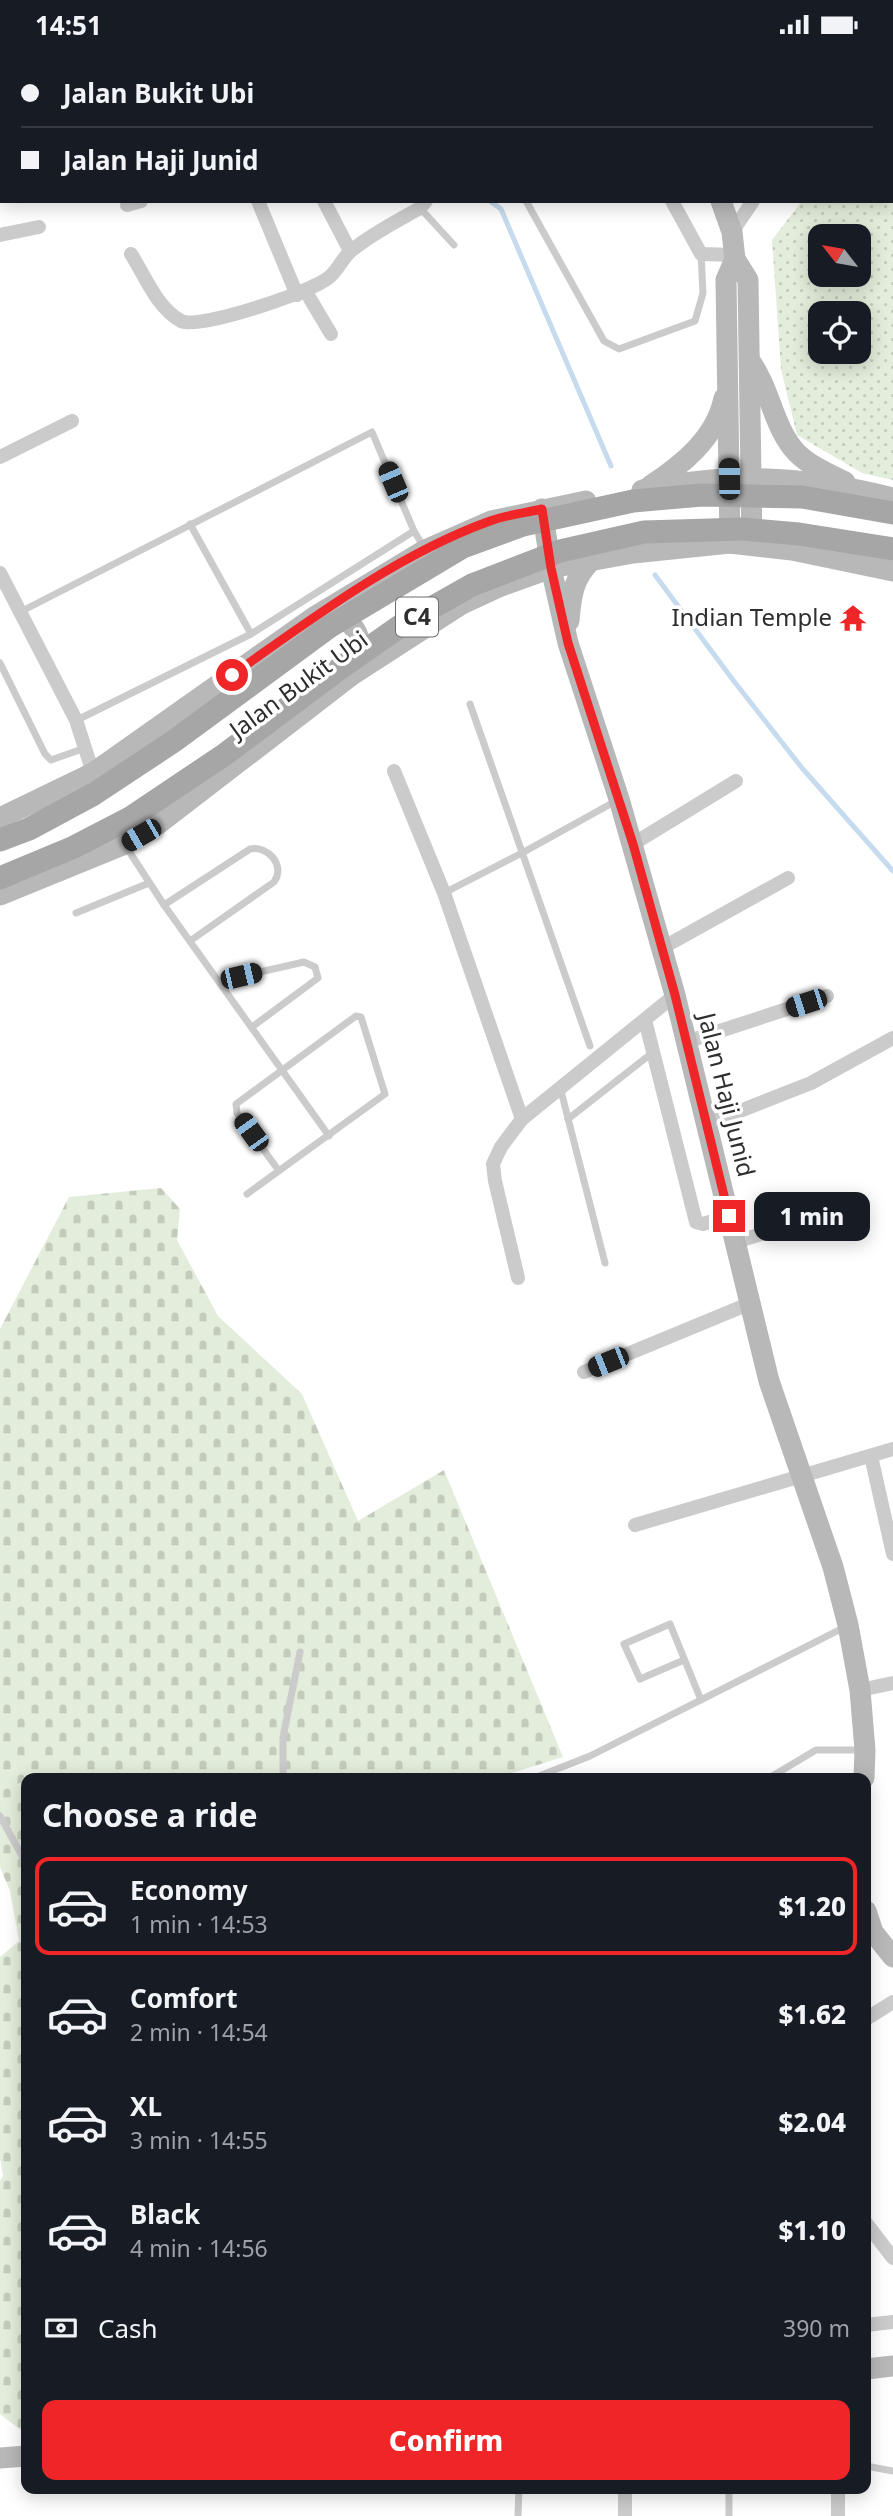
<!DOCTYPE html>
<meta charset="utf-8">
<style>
:root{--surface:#171b24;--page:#20242c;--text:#f1f3f6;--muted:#9ea1a6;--line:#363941;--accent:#f02528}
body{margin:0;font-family:"Noto Sans",sans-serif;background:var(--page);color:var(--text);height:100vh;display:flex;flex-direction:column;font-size:26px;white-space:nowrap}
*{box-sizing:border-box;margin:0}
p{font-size:23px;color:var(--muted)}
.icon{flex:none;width:38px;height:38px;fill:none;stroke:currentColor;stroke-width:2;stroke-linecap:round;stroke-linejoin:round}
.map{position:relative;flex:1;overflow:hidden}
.panel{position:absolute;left:21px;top:1724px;width:850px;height:721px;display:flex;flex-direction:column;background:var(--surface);border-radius:14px;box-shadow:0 4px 18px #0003}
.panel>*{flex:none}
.hud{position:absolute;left:0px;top:0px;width:894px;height:154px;box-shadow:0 4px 18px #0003;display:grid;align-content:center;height:154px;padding:0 21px;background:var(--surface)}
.needle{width:46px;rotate:301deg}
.tools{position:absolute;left:808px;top:175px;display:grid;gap:14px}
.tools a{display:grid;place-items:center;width:63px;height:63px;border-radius:14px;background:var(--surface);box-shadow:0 4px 18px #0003;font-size:35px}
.end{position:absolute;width:32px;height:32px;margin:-16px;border:9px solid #f02528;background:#fff;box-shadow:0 0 0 4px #fff}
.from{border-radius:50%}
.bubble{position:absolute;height:49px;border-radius:14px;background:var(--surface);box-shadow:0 4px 18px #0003;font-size:23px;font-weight:800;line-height:49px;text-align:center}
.car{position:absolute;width:21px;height:42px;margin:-21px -10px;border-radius:9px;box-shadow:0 0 5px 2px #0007;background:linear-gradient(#222 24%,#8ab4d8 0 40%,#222 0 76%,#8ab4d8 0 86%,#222 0)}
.hud b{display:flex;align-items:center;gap:24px;height:66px;font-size:26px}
.hud b+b{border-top:2px solid var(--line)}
.hud i{width:18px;height:18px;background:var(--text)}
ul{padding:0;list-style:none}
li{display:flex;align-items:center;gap:21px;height:98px;margin:0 14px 10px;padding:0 7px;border:4px solid transparent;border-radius:14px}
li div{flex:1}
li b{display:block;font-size:26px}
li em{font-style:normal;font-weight:800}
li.selected{border-color:var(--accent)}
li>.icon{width:63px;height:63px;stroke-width:1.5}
h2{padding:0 21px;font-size:32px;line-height:84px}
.pay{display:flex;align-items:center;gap:18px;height:77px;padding:0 21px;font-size:26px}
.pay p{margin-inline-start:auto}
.primary-button{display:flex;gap:14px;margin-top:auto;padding:14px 21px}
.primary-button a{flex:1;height:80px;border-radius:14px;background:var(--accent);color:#fff;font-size:28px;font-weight:800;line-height:80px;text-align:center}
.status{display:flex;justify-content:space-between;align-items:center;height:49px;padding:0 35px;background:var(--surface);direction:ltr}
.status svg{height:19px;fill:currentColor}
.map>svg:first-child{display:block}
.grass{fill:url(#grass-dots);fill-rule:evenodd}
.cemetery{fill:url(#cemetery-stones)}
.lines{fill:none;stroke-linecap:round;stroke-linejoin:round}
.stream{stroke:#c6dcee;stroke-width:5}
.lane{stroke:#cbcbcb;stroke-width:7}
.street{stroke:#cbcbcb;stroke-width:14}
.secondary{stroke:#b8b8b8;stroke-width:21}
.primary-bridge{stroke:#a6a6a6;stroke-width:23}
.route{stroke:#f02528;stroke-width:9}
.labels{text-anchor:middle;stroke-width:7;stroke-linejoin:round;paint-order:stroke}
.shield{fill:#fff;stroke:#6d6d6d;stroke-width:2}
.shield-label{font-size:23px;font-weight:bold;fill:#2e2e2e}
.poi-label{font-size:24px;fill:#2e2e2e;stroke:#fff;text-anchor:end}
.street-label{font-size:24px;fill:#2e2e2e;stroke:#fff}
</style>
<div class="status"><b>14:51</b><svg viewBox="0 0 49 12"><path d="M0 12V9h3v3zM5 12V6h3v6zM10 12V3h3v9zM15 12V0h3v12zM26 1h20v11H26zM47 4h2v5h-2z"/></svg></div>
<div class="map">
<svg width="893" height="2467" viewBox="0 0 893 2467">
<defs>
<pattern id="grass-dots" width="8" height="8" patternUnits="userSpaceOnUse" patternTransform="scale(1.75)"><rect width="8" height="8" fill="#e3eddb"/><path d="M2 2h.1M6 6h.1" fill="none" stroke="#c3ccbc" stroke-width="1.8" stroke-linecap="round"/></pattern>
<pattern id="cemetery-stones" width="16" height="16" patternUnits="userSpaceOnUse" patternTransform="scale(1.75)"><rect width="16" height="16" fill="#e3eddb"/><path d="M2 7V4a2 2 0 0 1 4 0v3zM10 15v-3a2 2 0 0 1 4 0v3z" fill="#c3ccbc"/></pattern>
</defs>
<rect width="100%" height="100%" fill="#fff"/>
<path class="grass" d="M893 36V431L862 424 797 386 781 320 772 191 802 152H892ZM821 187H859V226H821ZM821 264H859V303H821Z"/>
<polygon class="cemetery" points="161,1139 180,1160 177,1191 218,1267 302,1345 358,1472 444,1421 563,1708 496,1729 26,1729 26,2385 0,2365 0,2132 3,2126 0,2109 0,1908 19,1892 10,1842 0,1818 0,1280 69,1148"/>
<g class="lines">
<g class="stream">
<polyline points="269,0 271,2"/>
<polyline points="187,2 197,0"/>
<polyline points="0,75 2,72"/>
<polyline points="490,152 501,160 611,417"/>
<polyline points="655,526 733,631 802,719 893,822"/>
</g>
<g class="lane">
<polyline points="469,0 469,2"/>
<polyline points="716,0 717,2"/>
<polyline points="784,2 785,0"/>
<polyline points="892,3 893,3"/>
<polyline points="526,152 604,292 619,300 695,272 703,244 701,205"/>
<polyline points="420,159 454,196"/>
<polyline points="190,475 251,585"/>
<polyline points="20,563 372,383 414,482"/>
<polyline points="0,614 45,705 51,711 85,699"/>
<polyline points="470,655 590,997"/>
<polyline points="77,671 251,585 414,482 425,500"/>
<polyline points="125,796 164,856 329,1087"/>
<polyline points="444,844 522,804 616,752"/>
<path d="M164 856 250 800C268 796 286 817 274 833L190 892"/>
<polyline points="76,864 149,834"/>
<polyline points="220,932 304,913 315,918 318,929 252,978"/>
<polyline points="560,1038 605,1214"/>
<polyline points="568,1070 652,1004"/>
<polyline points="247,1145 385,1045 361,968 356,967 236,1055 237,1064 279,1122"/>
<polyline points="684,1611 640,1630 624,1595 670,1575 701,1651"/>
<polyline points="283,1729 283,1688 300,1603"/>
<polyline points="534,1729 590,1707 845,1578"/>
<polyline points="769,1729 816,1701 863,1701"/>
<polyline points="0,1767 26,1814"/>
<polyline points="866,2417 893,2422"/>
<polyline points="518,2467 519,2440"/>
<polyline points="729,2467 729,2440"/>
</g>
<g class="street">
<polyline points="149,0 150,2"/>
<polyline points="386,0 386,2"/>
<polyline points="590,0 590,2"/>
<polyline points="841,2 842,0"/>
<polyline points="258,152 297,246"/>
<polyline points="324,152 350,202"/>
<polyline points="672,152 701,205 735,206"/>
<polyline points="127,156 141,152"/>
<polyline points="732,183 753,152"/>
<polyline points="0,186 39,178"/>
<path d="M131 205C145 227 157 259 181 272 199 281 311 243 328 229 337 223 342 209 352 201 373 184 397 172 420 159L426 152"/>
<polyline points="306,243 331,285"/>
<polyline points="0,408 72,372"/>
<polyline points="0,524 76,671 93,724"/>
<polyline points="394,722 444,844 522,1070"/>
<polyline points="633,795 736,732"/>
<polyline points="662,899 788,829"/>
<polyline points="645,971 696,1173 703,1175 729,1167"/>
<polyline points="686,993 827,947"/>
<polyline points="707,1075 811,1034 893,989"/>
<polyline points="735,1193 825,1166"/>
<polyline points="518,1229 495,1132 493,1115 501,1098 522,1070 675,946"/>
<polyline points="584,1323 751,1254"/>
<polyline points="871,1407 893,1505"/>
<polyline points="635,1476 893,1400"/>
<polyline points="860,1641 893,1634"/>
<polyline points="866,1970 893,1953"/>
<polyline points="866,2174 893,2209"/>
<polyline points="866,2276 893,2273"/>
<polyline points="838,2440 838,2467"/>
<polyline points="625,2467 625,2440"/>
</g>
<g class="secondary">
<polyline points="654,0 655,2"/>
<polyline points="721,152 732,183 735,210 748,231 752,496"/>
<path d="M750 312C771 341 773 379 797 404 810 417 829 425 845 433"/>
<path d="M650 437C682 416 716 389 724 349"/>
<path d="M642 441C672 436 703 430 733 430 787 428 841 436 893 449"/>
<polyline points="542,460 551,519 568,594 619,750 675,946 769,1332 833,1518 848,1576 860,1641 865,1701 864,1729"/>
<polyline points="730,494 726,231 735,210"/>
<path d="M330 566C358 571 365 592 356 617"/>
<path d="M569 572C571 547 573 529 592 511"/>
<polyline points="0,769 93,724 314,568 425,501 491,472 586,452"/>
<polyline points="0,846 125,795 157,776 352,626 462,555 501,537 551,519 633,504 730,494 792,501 893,522"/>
<polyline points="866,1862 873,1883 893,1908"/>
<polyline points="866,2320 893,2317"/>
<polyline points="0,2409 26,2407"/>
</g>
<g class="primary-bridge">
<polyline points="0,791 29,780 94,745 174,692 329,578 463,498 523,476 633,452 702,446 802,448 893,464"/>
<polyline points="0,829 74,798 130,769 224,706 339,620 403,575 472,536 560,502 644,483 742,480 799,485 893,500"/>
</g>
</g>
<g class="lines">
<path class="route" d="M232 626C311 570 398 505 490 472 506 466 525 464 542 460L551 519 568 594 633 795 675 946 729 1167"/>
</g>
<defs>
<symbol id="temple-bare" viewBox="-9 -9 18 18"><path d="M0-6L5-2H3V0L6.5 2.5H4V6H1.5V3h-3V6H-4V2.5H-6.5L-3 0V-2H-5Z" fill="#f02528" stroke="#fff" stroke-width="2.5" paint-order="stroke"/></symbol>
</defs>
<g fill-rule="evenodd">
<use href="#temple-bare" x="834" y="550" width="38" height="38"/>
</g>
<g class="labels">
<rect class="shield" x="396" y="548.5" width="42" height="39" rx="5"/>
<g class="shield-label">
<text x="417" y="576">C4</text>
</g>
<g class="poi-label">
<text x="832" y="577">Indian Temple</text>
</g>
<g class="street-label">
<text transform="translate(299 636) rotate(-36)" y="8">Jalan Bukit Ubi</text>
<text transform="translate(726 1046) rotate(76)" y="8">Jalan Haji Junid</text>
</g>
</g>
</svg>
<div class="tools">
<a><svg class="needle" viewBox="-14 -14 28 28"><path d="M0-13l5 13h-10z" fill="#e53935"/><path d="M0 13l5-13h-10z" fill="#9ea1a6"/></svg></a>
<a><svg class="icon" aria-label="locate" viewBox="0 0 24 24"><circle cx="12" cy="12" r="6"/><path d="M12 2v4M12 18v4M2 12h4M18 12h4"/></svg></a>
</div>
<i class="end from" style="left:232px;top:626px"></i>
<i class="end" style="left:729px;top:1167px"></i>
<div class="bubble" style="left:754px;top:1143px;width:116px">1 min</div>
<i class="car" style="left:729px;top:430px;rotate:359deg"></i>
<i class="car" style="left:393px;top:433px;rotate:337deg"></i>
<i class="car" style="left:141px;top:786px;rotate:240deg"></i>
<i class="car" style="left:241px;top:927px;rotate:77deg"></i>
<i class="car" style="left:806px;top:954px;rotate:252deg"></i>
<i class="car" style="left:251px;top:1083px;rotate:324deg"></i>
<i class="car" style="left:608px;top:1313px;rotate:248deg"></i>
<div class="hud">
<b><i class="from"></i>Jalan Bukit Ubi</b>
<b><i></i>Jalan Haji Junid</b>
</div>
<section class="panel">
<h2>Choose a ride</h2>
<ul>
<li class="selected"><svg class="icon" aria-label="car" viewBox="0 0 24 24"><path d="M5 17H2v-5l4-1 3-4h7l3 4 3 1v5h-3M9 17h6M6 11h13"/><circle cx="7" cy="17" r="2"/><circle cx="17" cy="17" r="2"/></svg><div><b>Economy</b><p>1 min · 14:53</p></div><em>$1.20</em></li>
<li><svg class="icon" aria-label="car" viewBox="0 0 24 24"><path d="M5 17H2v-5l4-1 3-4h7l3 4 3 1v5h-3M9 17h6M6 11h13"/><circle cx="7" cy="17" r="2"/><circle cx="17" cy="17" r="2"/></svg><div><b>Comfort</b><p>2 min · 14:54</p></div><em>$1.62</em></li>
<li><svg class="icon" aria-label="car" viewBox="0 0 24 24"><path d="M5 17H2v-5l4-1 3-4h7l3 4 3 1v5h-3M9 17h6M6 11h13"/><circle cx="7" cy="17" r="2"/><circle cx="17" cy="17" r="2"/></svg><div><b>XL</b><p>3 min · 14:55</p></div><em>$2.04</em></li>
<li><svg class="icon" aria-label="car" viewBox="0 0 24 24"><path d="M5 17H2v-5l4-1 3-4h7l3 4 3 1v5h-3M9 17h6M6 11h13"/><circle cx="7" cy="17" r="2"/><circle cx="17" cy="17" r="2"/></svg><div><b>Black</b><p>4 min · 14:56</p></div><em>$1.10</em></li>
</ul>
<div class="pay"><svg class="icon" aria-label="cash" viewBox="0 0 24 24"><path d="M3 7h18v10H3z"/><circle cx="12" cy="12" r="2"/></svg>Cash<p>390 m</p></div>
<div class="primary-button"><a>Confirm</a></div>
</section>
</div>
